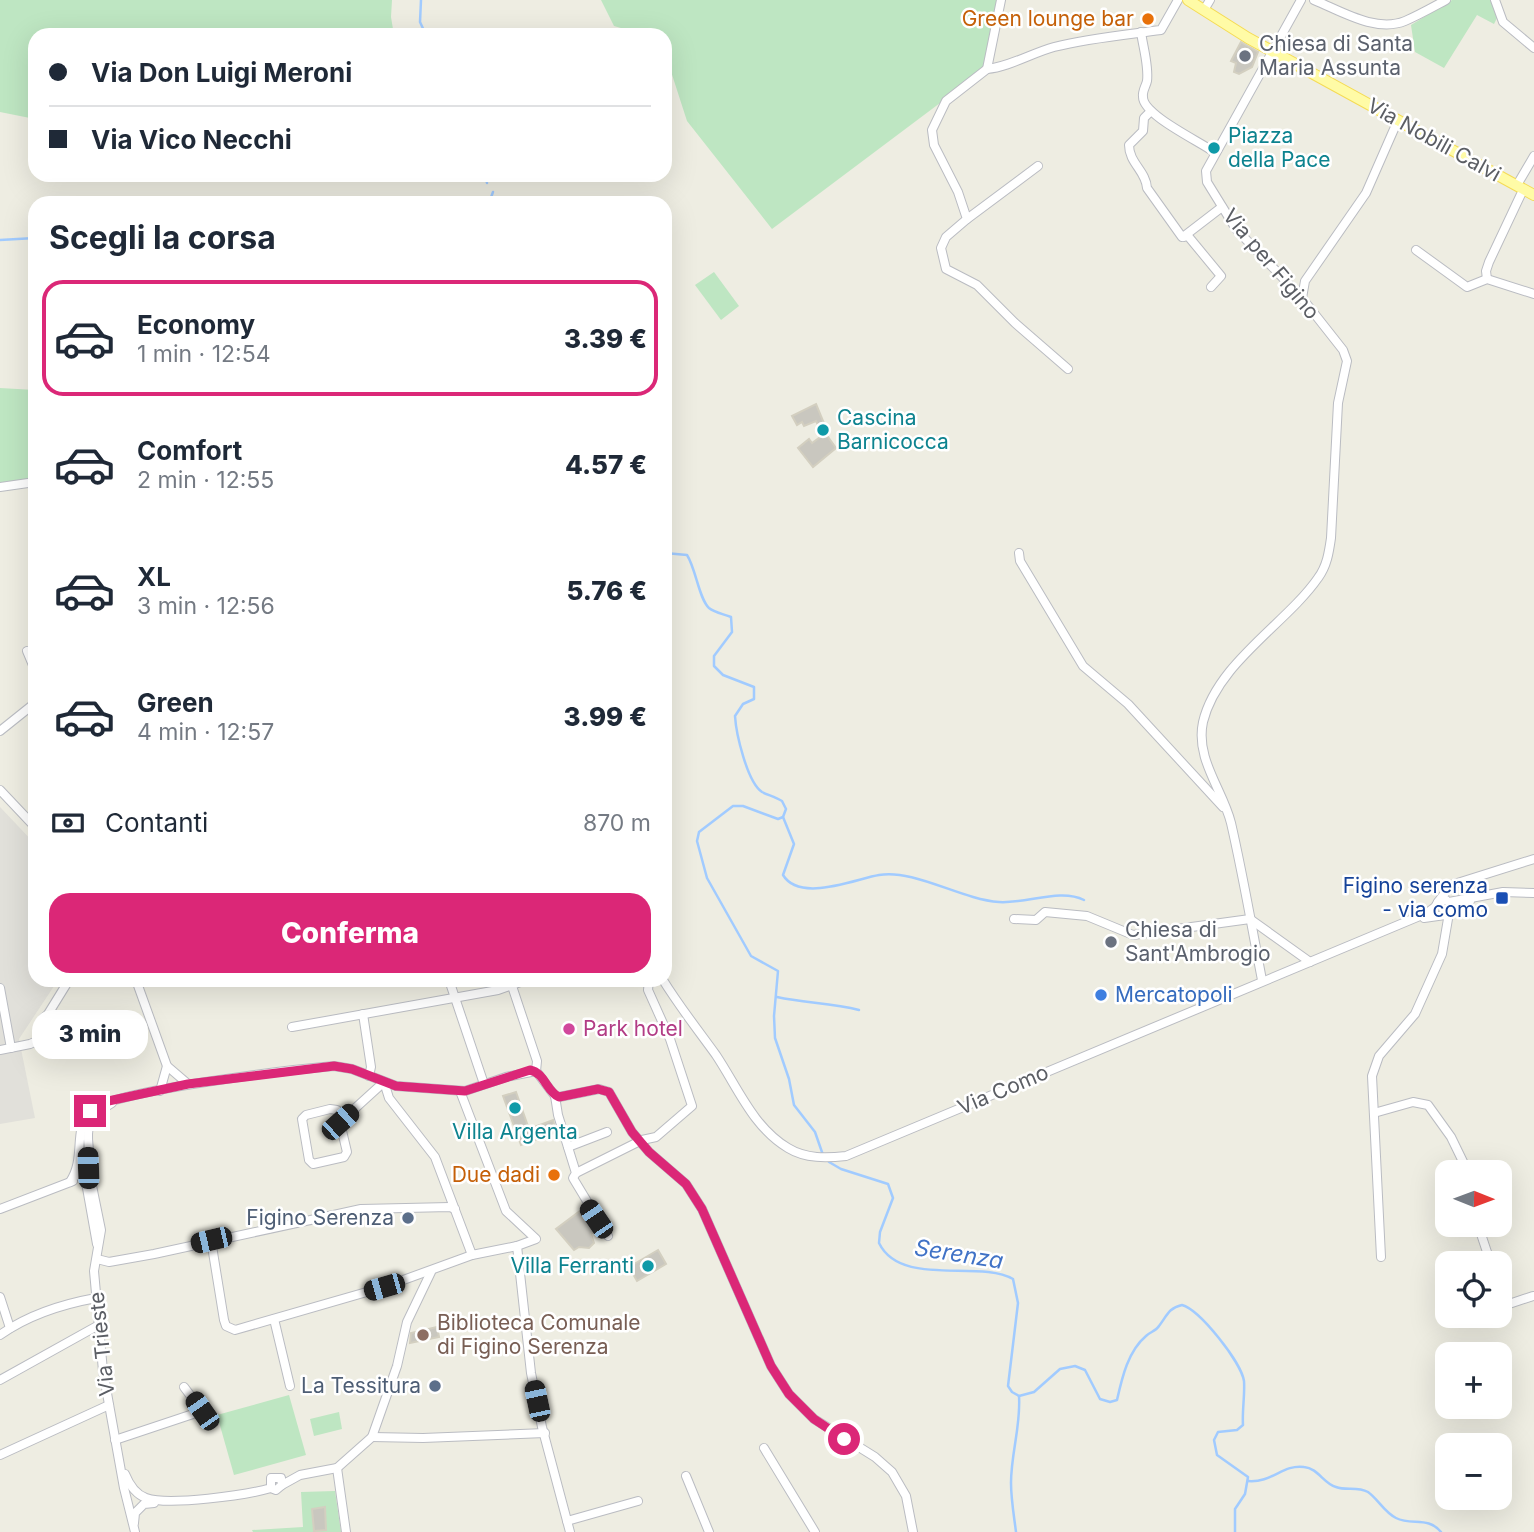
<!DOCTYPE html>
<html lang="it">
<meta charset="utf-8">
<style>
:root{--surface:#fff;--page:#f6f6f7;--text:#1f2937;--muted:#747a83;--line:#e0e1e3;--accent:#db2777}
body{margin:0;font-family:Inter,sans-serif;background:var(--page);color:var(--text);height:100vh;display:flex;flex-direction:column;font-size:26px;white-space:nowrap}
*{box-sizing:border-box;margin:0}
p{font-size:23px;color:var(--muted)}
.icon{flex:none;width:38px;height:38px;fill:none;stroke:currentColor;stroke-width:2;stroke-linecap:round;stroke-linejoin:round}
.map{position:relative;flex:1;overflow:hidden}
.drawer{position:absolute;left:28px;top:196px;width:644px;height:791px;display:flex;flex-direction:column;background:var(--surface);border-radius:21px;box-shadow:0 7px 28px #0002}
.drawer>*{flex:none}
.top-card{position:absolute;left:28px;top:28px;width:644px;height:154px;border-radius:21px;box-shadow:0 7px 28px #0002;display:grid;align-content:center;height:154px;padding:0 21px;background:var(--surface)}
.needle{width:46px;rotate:91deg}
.buttons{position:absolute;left:1435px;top:1160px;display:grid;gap:14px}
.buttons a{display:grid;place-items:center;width:77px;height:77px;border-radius:14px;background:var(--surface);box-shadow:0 7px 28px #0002;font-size:35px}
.end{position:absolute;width:32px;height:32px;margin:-16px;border:9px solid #db2777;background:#fff;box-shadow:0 0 0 4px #fff}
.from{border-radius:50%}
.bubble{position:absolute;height:49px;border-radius:21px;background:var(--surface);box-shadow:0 7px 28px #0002;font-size:23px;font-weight:800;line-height:49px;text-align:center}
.car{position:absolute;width:21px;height:42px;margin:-21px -10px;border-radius:9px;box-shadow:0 0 5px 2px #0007;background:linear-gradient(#222 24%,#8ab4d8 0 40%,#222 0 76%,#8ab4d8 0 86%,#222 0)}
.top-card b{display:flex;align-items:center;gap:24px;height:66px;font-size:26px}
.top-card b+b{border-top:2px solid var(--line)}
.top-card i{width:18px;height:18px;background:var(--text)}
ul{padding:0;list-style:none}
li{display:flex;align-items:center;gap:21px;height:116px;margin:0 14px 10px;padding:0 7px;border:4px solid transparent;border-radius:21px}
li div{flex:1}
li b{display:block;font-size:26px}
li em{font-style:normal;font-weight:800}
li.on{border-color:var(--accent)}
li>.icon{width:63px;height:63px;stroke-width:1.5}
h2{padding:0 21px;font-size:32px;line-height:84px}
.pay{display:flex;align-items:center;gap:18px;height:77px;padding:0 21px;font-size:26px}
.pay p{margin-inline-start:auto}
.cta{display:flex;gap:14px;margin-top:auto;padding:14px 21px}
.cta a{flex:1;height:80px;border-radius:21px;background:var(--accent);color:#fff;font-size:28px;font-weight:800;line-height:80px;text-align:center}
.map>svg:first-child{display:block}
.industrial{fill:#e1e0da}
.green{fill:#bee6c2}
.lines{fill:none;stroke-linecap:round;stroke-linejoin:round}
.stream{stroke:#a1cbff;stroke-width:2.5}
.building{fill:#c9c7bf;stroke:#d3cfc0;stroke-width:2}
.minor-casing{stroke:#babcc2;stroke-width:10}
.major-casing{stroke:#f5db54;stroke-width:12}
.minor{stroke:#fff;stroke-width:8}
.major{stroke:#fffba6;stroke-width:10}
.route{stroke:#db2777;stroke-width:9}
.food-dot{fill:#e8710a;stroke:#fff;stroke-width:2.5}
.worship-dot{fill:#6b7280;stroke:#fff;stroke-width:2.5}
.culture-dot{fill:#0f9aa8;stroke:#fff;stroke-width:2.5}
.transit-dot{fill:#1a4fb4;stroke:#fff;stroke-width:2.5}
.shop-dot{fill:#3f7fe0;stroke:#fff;stroke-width:2.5}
.hotel-dot{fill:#d1479c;stroke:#fff;stroke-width:2.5}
.service-dot{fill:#5c6f8a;stroke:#fff;stroke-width:2.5}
.education-dot{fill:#8d6e63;stroke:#fff;stroke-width:2.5}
.labels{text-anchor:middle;stroke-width:5;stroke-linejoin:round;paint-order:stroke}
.food-label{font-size:21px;fill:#c56008;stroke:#fff;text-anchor:end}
.worship-label{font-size:21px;fill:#5b616d;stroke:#fff;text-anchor:start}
.culture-label{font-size:21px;fill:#0d838f;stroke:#fff;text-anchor:start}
.street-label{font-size:21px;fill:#5b5e64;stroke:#fff}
.transit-label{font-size:21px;fill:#164399;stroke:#fff;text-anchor:end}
.shop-label{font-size:21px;fill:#366cbe;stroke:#fff;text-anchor:start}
.hotel-label{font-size:21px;fill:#b23c85;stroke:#fff;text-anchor:start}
.service-label{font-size:21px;fill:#4e5e75;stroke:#fff;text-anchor:end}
.education-label{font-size:21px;fill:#785e54;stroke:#fff;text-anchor:start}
.water-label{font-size:23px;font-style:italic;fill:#4072c6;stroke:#fff}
</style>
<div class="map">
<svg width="1534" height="1532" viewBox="0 0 1534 1532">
<rect width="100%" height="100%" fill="#eeede2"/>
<polygon class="industrial" points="0,807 35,844 35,980 58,980 19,1039 35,1118 0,1124"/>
<g class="green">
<polygon points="0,0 392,0 391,17 394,35 35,35 35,119 0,112"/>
<polygon points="601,0 1000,0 984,70 772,229 687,121 665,53 665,35 645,35 614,26"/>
<polygon points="1452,0 1492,0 1498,16 1494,24 1477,15 1444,68 1415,52 1411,25"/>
<polygon points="714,272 739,306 721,320 695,285"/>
<polygon points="0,388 35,390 35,482 0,487"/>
<polygon points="289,1395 306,1455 234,1475 217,1415"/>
<polygon points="339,1412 342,1429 314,1436 310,1419"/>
<polygon points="335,1491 341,1532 253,1532 252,1530 303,1527 301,1492"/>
</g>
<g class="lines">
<g class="stream">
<polyline points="421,0 420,22 426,35"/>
<polyline points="485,175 487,183"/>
<polyline points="489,203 493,192"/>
<polyline points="0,240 35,238"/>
<path d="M665 553 687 555C696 569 699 599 709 608 715 613 724 614 731 617L732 632 714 656V666L723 675 754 687V699L743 704 735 716C736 733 747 782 762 792 768 795 775 797 782 801L786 809 783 817 778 819 743 806H733L699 832 697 841 707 878 751 956 778 971 774 1016 775 1038 789 1079 794 1105 815 1132 823 1155"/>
<path d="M783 817 794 844 783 875C800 903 855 879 879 875 915 869 960 899 999 902 1027 904 1060 888 1084 900"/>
<path d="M777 997C804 1003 831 1003 859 1010"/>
<path d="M829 1162 841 1169 888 1184 893 1198 880 1232 879 1243C901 1288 979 1259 1013 1279L1018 1303 1008 1386 1012 1392 1019 1396 1034 1392 1060 1369 1075 1366 1085 1370 1100 1399 1110 1402 1117 1400C1122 1378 1128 1351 1146 1336 1150 1332 1156 1331 1159 1326 1167 1316 1168 1308 1182 1305 1200 1310 1241 1362 1244 1381 1245 1395 1242 1411 1243 1425L1237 1430 1218 1432 1214 1440 1217 1455 1248 1477 1245 1494 1235 1509V1532"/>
<path d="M1248 1481C1272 1483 1283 1464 1304 1467 1318 1468 1324 1484 1336 1487 1346 1491 1357 1486 1368 1492 1378 1499 1384 1512 1396 1518 1412 1526 1428 1516 1441 1532"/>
<path d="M1016 1532C1014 1516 1011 1499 1011 1483 1011 1453 1021 1426 1019 1396"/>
</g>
</g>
<g class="building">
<polygon points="1241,42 1258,52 1252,67 1239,74 1234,72 1236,63 1231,61"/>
<polygon points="816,404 828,433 826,434 836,448 813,467 798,448 809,439 812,443 823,435 816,421 804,426 802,422 797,425 792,416"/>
<polygon points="516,1092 529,1129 553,1120 556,1132 521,1145 503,1096"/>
<polygon points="580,1211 595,1231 591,1234 594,1243 589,1248 579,1247 574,1250 556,1229"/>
<polygon points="658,1250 666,1264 637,1281 629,1267"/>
<polygon points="437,1327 439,1337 410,1343 411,1333"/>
<polygon points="325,1507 326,1530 314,1531 312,1509"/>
</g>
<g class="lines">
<defs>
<g id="minor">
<polyline points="1001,0 987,69 946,101 932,130 934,145 958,192 967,219 946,237 941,248 946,269 977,285 1015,323 1068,369"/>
<path d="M1314 0C1341 11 1376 33 1405 21 1419 15 1433 7 1446 0"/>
<polyline points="1495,0 1503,22 1534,48"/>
<polyline points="1204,10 1210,0"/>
<path d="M1141 32C1143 47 1149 66 1147 81 1146 86 1142 91 1143 97 1143 115 1199 141 1214 152"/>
<path d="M987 69C1009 67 1032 53 1054 47 1089 38 1124 35 1161 30L1178 0"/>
<path d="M1151 111 1144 118 1143 131 1129 145C1129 163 1146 171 1147 188L1182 237 1188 236 1221 276 1211 287"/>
<polyline points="1517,185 1534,156"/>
<polyline points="967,219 1038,166"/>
<polyline points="1183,237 1222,207"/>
<polyline points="1416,250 1467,287 1487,279 1534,294"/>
<polyline points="1487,279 1486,271 1489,262 1523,190"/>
<polyline points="1302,298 1305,281 1366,193 1398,120"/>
<polyline points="0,487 35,482"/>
<polyline points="1019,553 1020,561 1083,666 1128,704 1223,807"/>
<polyline points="27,651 35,670"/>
<polyline points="0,731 35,703"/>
<polyline points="0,790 35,827"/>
<polyline points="1438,902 1451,885 1534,859"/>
<polyline points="1449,902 1503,892 1534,893"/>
<polyline points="1424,918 1445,915 1470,901"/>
<polyline points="1014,919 1036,920 1045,912 1087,916 1133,935 1250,919 1310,962"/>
<polyline points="136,980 167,1066 188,1084"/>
<polyline points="449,980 484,1084"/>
<polyline points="510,980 537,1061 536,1071"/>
<path d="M663 980C679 1006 698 1030 716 1055 738 1088 753 1127 788 1148 806 1159 827 1158 846 1156L1427 913 1435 907 1438 902 1446 900"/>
<path d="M1262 980C1252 928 1243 875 1231 823 1223 790 1195 759 1203 722 1217 663 1286 624 1318 578 1327 566 1329 552 1331 538L1338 403 1347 361 1343 350 1302 298 1236 229 1207 182 1206 171 1301 0"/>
<polyline points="0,988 11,1048"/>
<circle cx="52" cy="1025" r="11"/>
<polyline points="48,1014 69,980"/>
<polyline points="363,1014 371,1067 369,1076"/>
<polyline points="292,1027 498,990 526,980"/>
<polyline points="0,1050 30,1044 48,1036"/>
<polyline points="536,1071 555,1096 559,1097 599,1089 609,1092 632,1132 649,1152 686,1184 702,1209 771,1366 789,1394 814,1419 875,1457 892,1472 906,1496 913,1532"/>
<polyline points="160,1091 167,1066"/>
<polyline points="555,1096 558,1115 576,1173 573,1178 608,1236"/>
<polygon points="330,1109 337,1110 347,1152 344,1157 313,1164 309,1160 302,1119 306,1115"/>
<polyline points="1374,1113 1413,1102 1428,1105 1451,1137 1468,1172"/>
<polyline points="340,1122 384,1082 389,1098 435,1157 472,1255 517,1246 536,1239 506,1211 460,1091"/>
<polyline points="568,1147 607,1132"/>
<polyline points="84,1171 97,1244"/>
<polyline points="576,1173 642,1140 656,1137 692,1106 670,1039 648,990 649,980"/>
<polyline points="75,1176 87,1173 90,1176 101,1230 94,1271 103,1371 124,1488 135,1532"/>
<path d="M84 1176C101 1148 68 1128 112 1103"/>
<path d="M70 1182C86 1158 73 1132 89 1112 105 1091 298 1069 334 1066L352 1069 396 1086 465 1091 506 1077 536 1071"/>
<polyline points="0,1209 73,1181"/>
<polyline points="1478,1225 1491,1264"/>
<polyline points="211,1240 224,1320 226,1326 235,1330 384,1287 472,1255"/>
<polyline points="517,1246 531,1373 542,1427 570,1532"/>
<polyline points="1381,1257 1372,1076 1379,1056 1415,1014 1442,954 1449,913"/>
<polyline points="97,1259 109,1262 154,1254 361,1209 450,1207 455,1209"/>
<polyline points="1500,1282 1509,1304 1533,1296"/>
<polyline points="0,1297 10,1328"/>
<polyline points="274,1319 290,1386"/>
<path d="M0 1335C28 1315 63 1304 96 1298"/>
<polyline points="0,1380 97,1326"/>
<polyline points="372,1437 423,1438 545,1433"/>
<polyline points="115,1440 202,1411 184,1387"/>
<polyline points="764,1448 815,1532"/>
<polyline points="0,1455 109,1405"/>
<polyline points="337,1468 346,1532"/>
<path d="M125 1474C129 1484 135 1494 146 1498 169 1506 247 1495 271 1488L276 1490 282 1485 281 1478H271V1488"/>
<polyline points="686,1476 709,1532"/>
<polyline points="282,1485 300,1475 337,1468 372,1437 397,1366 407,1322 431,1272"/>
<polyline points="567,1521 638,1501"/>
<polyline points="134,1523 135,1513 144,1504 154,1503"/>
</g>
<polyline id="major" points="1188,0 1248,38 1534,195"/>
</defs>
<use href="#minor" class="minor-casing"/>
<use href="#major" class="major-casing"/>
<use href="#minor" class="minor"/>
<use href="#major" class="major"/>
</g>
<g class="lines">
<path class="route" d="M90 1111 99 1103 188 1084 334 1066 352 1069 396 1086 465 1091 530 1070C545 1073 546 1091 559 1097L598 1089 609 1092 632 1132 649 1152 686 1184 702 1209 771 1366 789 1394 814 1419 844 1439"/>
</g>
<g class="food-dot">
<circle cx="1148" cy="19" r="7"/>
<circle cx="554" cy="1175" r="7"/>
</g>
<g class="worship-dot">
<circle cx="1245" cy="56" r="7"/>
<circle cx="1111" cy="942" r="7"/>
</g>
<g class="culture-dot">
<circle cx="1214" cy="148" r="7"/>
<circle cx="823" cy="430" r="7"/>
<circle cx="515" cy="1108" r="7"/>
<circle cx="648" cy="1266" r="7"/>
</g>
<rect class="transit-dot" x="1495" y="891" width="14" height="14" rx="3.5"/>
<circle class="shop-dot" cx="1101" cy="995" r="7"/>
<circle class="hotel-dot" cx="569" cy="1029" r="7"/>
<g class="service-dot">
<circle cx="408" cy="1218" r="7"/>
<circle cx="435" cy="1386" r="7"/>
</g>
<circle class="education-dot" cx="423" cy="1335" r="7"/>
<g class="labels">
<g class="food-label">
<text x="1134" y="26">Green lounge bar</text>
<text x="540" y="1182">Due dadi</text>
</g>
<g class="worship-label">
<text x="1259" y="51">Chiesa di Santa<tspan x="1259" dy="24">Maria Assunta</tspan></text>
<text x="1125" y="937">Chiesa di<tspan x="1125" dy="24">Sant'Ambrogio</tspan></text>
</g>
<g class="culture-label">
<text x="1228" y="143">Piazza<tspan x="1228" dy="24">della Pace</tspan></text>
<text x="837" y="425">Cascina<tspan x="837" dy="24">Barnicocca</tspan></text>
<text x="515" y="1139" text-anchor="middle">Villa Argenta</text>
<text x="634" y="1273" text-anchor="end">Villa Ferranti</text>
</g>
<g class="street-label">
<text transform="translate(1434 140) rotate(29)" y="7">Via Nobili Calvi</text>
<text transform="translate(1271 264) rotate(50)" y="7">Via per Figino</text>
<text transform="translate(1003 1090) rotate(-23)" y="7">Via Como</text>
<text transform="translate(102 1344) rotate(-96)" y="7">Via Trieste</text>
</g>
<g class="transit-label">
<text x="1488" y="893">Figino serenza<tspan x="1488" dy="24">- via como</tspan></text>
</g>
<g class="shop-label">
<text x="1115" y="1002">Mercatopoli</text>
</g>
<g class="hotel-label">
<text x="583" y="1036">Park hotel</text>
</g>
<g class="service-label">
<text x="394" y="1225">Figino Serenza</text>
<text x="421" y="1393">La Tessitura</text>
</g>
<g class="education-label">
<text x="437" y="1330">Biblioteca Comunale<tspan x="437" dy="24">di Figino Serenza</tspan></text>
</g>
<g class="water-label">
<text transform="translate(959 1254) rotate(9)" y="8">Serenza</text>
</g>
</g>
</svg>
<div class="buttons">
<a><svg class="needle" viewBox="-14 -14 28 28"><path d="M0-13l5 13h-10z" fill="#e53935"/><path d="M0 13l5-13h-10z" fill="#747a83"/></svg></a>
<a><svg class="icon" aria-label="locate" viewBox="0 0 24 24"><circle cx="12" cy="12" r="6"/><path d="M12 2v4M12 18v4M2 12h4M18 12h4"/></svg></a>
<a>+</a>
<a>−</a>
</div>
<i class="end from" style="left:844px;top:1439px"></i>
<i class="end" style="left:90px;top:1111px"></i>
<div class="bubble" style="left:32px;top:1010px;width:116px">3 min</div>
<i class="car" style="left:340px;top:1122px;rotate:48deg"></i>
<i class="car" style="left:88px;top:1168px;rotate:358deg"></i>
<i class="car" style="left:596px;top:1219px;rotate:326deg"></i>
<i class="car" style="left:211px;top:1240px;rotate:257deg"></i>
<i class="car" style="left:384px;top:1287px;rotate:254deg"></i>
<i class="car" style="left:537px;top:1401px;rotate:348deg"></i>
<i class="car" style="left:202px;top:1411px;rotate:325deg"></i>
<div class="top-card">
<b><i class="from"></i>Via Don Luigi Meroni</b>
<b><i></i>Via Vico Necchi</b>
</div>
<section class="drawer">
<h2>Scegli la corsa</h2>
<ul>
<li class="on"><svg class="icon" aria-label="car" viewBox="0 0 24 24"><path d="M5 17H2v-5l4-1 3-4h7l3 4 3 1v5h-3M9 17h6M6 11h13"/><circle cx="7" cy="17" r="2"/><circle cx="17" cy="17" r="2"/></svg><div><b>Economy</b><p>1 min · 12:54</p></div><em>3.39 €</em></li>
<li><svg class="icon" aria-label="car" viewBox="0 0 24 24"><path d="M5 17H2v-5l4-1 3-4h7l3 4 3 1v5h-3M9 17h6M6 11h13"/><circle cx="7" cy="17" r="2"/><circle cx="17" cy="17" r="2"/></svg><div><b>Comfort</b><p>2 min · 12:55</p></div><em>4.57 €</em></li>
<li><svg class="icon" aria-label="car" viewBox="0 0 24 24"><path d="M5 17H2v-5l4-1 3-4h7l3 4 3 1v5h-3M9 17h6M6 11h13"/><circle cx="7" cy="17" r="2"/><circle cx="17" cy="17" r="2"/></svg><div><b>XL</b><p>3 min · 12:56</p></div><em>5.76 €</em></li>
<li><svg class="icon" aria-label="car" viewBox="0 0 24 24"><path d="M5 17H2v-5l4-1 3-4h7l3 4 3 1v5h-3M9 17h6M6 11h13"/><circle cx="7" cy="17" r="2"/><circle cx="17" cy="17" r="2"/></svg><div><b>Green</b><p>4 min · 12:57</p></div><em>3.99 €</em></li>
</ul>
<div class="pay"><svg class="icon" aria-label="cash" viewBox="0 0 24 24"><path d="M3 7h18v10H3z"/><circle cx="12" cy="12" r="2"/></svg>Contanti<p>870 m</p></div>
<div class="cta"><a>Conferma</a></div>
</section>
</div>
